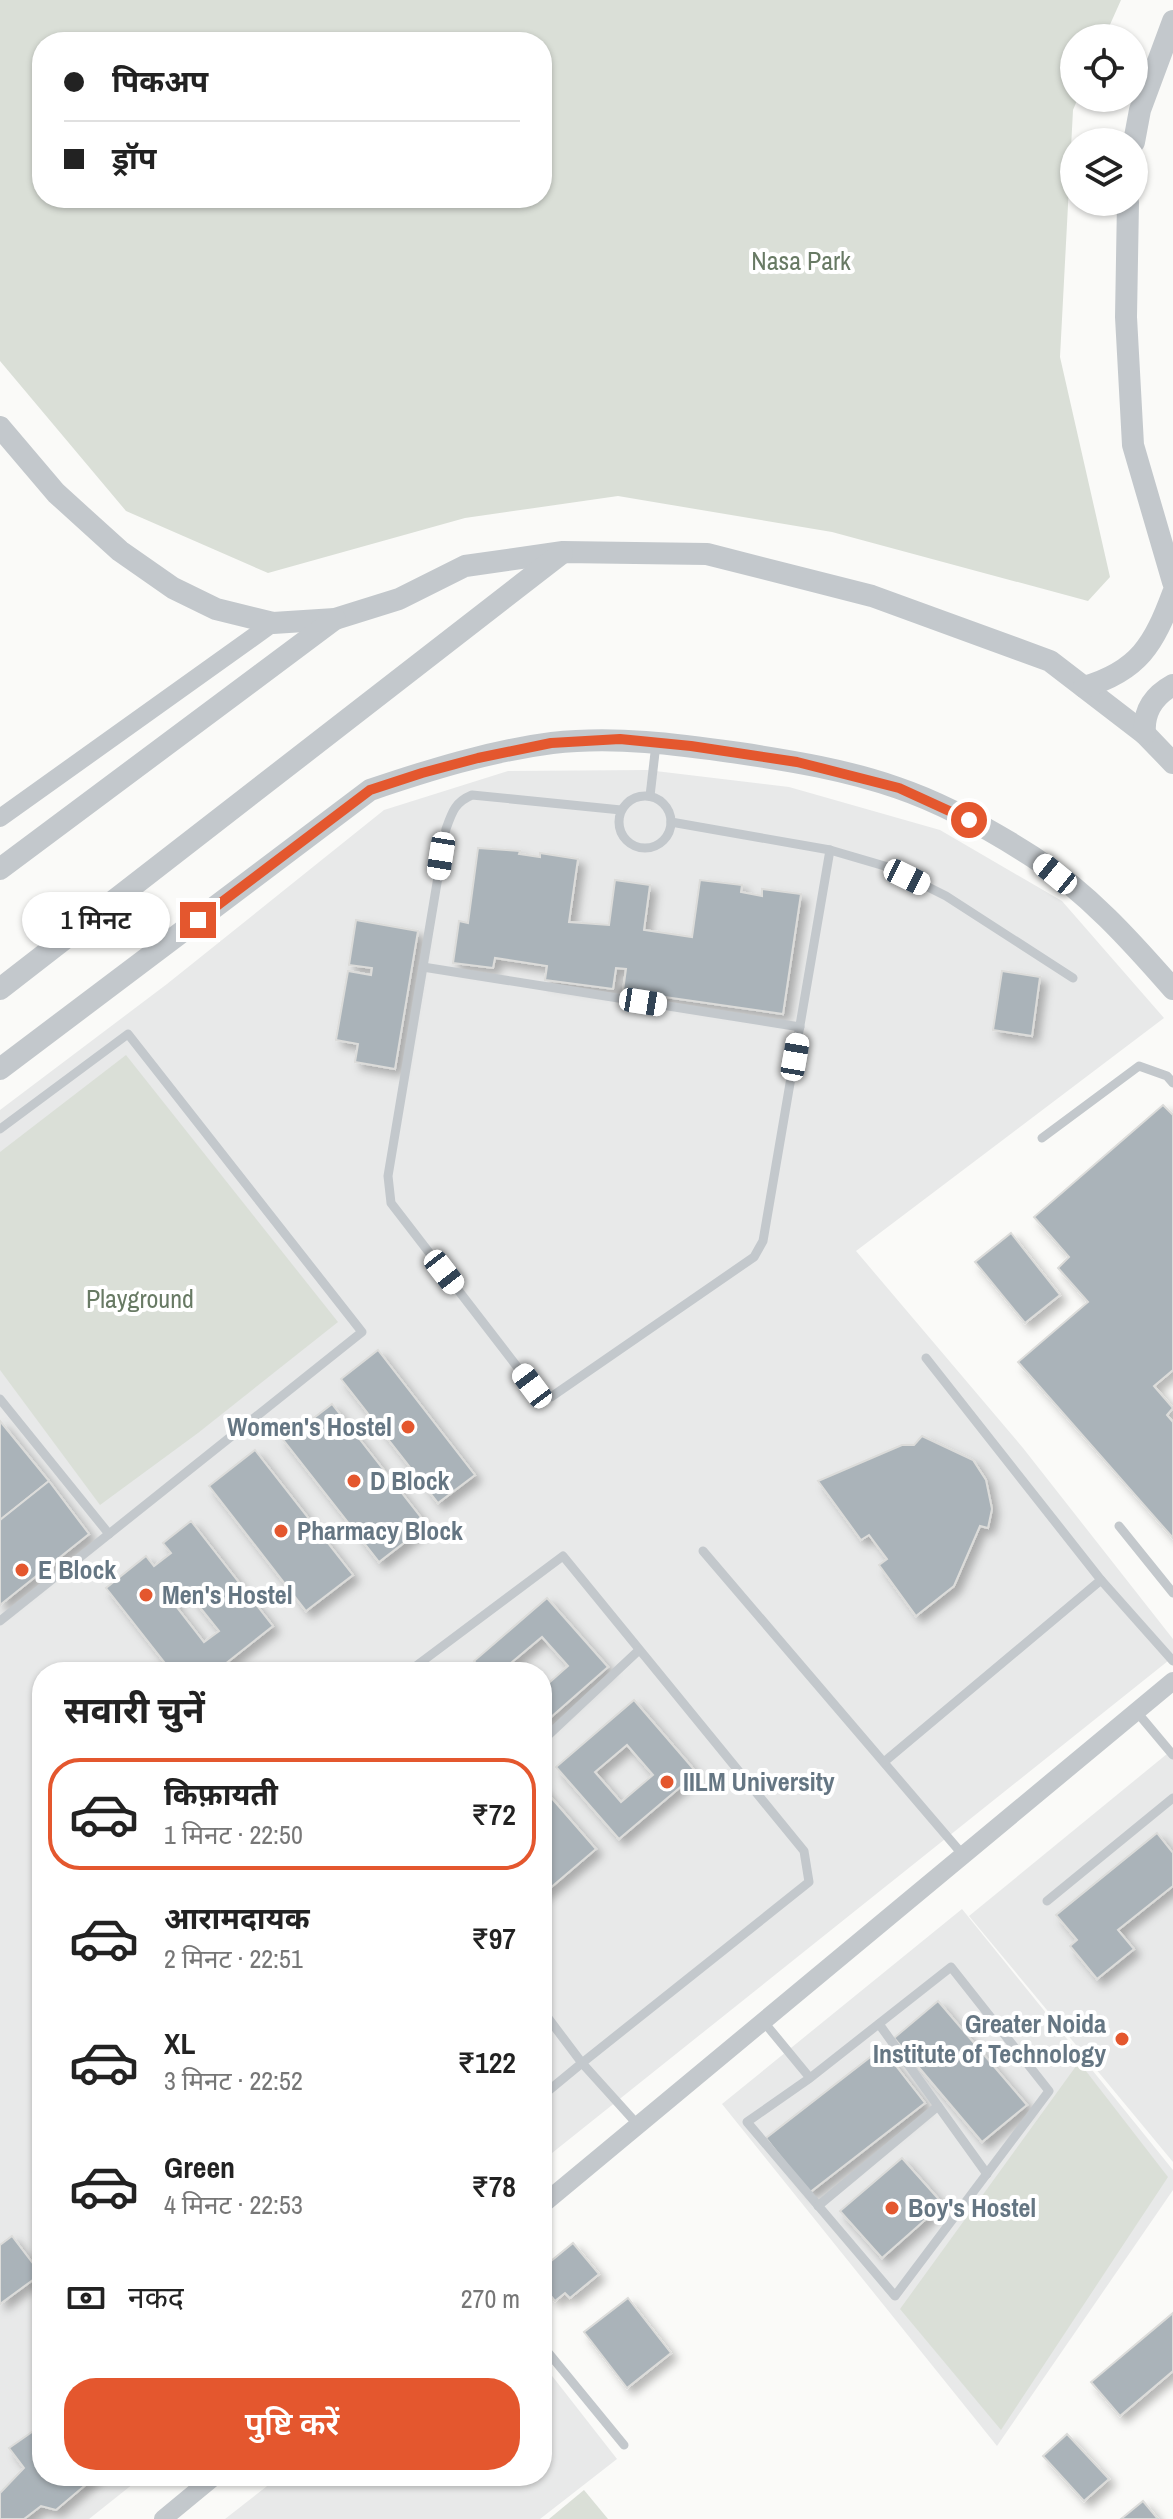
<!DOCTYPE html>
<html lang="hi">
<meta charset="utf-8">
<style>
:root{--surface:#fff;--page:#f6f6f6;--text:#222;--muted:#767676;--line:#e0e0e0;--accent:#e4572e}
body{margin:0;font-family:"Archivo Narrow","Noto Sans Devanagari",sans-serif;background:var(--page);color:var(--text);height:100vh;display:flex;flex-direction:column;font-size:30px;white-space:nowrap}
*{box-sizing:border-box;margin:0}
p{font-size:26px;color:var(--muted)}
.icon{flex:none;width:44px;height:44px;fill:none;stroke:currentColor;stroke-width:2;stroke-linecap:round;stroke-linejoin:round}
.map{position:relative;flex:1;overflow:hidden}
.side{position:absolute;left:32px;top:1662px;width:520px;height:824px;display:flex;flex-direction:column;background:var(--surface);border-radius:32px;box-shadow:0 2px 6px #0004}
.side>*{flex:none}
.banner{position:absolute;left:32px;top:32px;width:520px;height:176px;border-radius:32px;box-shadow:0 2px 6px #0004;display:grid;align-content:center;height:176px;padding:0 32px;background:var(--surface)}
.controls{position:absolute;left:1060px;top:24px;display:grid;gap:16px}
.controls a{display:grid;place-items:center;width:88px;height:88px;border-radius:50%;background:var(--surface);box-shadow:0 2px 6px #0004;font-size:40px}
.end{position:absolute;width:36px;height:36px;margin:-18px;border:10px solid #e4572e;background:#fff;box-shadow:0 0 0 4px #fff}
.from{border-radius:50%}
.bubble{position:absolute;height:56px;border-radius:28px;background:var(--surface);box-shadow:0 2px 6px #0004;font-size:26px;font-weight:600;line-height:56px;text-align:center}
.car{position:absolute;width:24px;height:48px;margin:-24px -12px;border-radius:10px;box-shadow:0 0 6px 2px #0007;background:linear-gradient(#fff 24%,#345 0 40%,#fff 0 76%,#345 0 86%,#fff 0)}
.banner b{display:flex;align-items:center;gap:28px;height:76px;font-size:30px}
.banner b+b{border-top:2px solid var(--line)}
.banner i{width:20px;height:20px;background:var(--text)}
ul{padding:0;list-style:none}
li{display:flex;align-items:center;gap:24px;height:112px;margin:0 16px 12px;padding:0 16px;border:4px solid transparent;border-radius:32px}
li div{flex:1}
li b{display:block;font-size:30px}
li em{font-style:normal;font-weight:600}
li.active{border-color:var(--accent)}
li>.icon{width:72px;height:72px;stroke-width:1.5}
h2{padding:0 32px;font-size:36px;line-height:96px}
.pay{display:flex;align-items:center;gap:20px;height:88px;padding:0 32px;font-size:30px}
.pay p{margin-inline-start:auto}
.action{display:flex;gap:16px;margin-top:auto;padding:16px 32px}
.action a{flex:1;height:92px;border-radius:32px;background:var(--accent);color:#fff;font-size:32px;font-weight:600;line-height:92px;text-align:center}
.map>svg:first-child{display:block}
.built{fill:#e8e9e9}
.green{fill:#dadfd7;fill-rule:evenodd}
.building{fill:#aab3b9;stroke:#dcdcda;stroke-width:2;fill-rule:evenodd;filter:url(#shadow)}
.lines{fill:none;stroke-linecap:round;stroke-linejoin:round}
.service{stroke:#c3c8cc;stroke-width:9}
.minor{stroke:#c3c8cc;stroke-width:18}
.tertiary{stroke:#c3c8cc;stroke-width:22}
.route{stroke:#e4572e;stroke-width:10}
.poi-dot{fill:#e4572e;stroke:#fff;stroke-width:3}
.labels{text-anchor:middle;stroke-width:8;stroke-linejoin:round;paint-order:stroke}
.park-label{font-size:26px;fill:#687a64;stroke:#fff}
.poi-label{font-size:26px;font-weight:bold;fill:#657683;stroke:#fff;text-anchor:start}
</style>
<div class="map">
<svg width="1173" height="2519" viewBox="0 0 1173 2519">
<defs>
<filter id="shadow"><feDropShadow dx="6" dy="6" stdDeviation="4" flood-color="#0004"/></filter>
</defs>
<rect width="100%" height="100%" fill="#fafaf8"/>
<g class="built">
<polygon points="647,770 789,787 940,830 1062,901 1164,1018 856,1251 1023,1448 1173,1639 1173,1657 542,2161 542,1672 42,1672 42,2476 143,2476 89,2519 0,2519 0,1110 167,984 384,810 508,771"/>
<polygon points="1173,1749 1173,2162 969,1916"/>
<polygon points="962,1909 1173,2170 1173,2190 997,2446 722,2104"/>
<polygon points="542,2363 617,2459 540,2519 225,2519 280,2476 542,2476"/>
</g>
<g class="green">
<path d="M0 0H1121L1104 38H1074V98H1078L1073 110 1060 357 1110 577 1088 601 832 532 618 496 465 518 268 573 126 511 0 361ZM542 42V198H42V42Z"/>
<polygon points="126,1055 338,1322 198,1433 100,1505 0,1370 0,1152"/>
<polygon points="1079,2062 1168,2177 1001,2430 900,2309"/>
<polygon points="584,2490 608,2519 549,2519"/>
</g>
<g class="building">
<polygon points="478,848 520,851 519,854 540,857 540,853 578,859 569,922 609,925 615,880 650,885 644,930 692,937 700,880 742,885 741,892 762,896 762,889 801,894 783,1014 623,991 626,969 616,968 613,989 545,980 547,966 495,958 493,968 453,963 459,921 468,923"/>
<polygon points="356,920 418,931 395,1069 355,1062 358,1044 336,1040 348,971 371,975 372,968 349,965"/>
<polygon points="1002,971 1040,977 1032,1036 993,1030"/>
<polygon points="1163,1105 1173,1115 1173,1370 1154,1386 1173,1408 1167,1415 1173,1422 1173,1538 1018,1362 1088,1302 1058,1268 1069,1257 1034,1217"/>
<polygon points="1011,1233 1060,1295 1025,1323 975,1262"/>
<polygon points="378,1350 475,1475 438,1503 341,1379"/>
<polygon points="332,1404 427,1525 379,1562 281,1437 308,1416 311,1420"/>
<polygon points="0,1421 49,1481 0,1520"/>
<polygon points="922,1436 973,1460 986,1480 992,1509 988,1528 980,1526 954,1586 916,1616 879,1565 887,1559 869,1535 861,1540 818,1481 902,1445 914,1445"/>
<polygon points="255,1450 353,1575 306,1611 209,1486"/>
<polygon points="49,1481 89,1534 0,1605 0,1520"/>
<path d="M191 1521 273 1626 215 1672H172L106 1588 146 1556 154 1566 171 1553 163 1543ZM186 1590 219 1631 204 1642 172 1601Z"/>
<polygon points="547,1598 608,1667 542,1725 542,1689 568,1666 542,1637 512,1662 521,1672 483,1672 474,1661"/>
<path d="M634 1700 697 1773 619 1839 556 1767ZM627 1745 653 1775 621 1802 595 1772Z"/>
<polygon points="542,1787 596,1849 542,1895 542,1862 546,1859 542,1855"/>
<polygon points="1157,1833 1173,1853 1173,1886 1118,1930 1134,1949 1097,1979 1070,1946 1077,1940 1056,1915"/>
<polygon points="938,2001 1027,2105 982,2142 894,2038"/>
<polygon points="882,2048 925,2103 809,2193 766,2138"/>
<polygon points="902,2158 943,2204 882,2258 840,2211"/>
<polygon points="12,2236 41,2274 0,2304 0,2245"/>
<polygon points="573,2243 599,2274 570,2298 565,2293 555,2301 542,2285 542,2278 550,2272 545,2266"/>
<polygon points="628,2298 671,2353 627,2388 584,2332"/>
<polygon points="1173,2313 1173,2371 1120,2416 1091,2382"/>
<polygon points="42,2425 42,2476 96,2476 56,2510 41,2506 24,2519 0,2519 0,2493 24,2468 9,2448"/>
<polygon points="1067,2434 1109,2479 1084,2501 1043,2456"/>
<polygon points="1143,2501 1158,2519 1121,2519"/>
</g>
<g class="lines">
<g class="service">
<circle cx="645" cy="822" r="26"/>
<polyline points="650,796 656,744"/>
<path d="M621 810 472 795C455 802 452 812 446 829L388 1176 391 1203 532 1386 540 1393 551 1397 754 1257 763 1241 830 850 671 822"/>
<polyline points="830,850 888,867 946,896 1073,978"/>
<polyline points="423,967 800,1027"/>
<polyline points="0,1129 128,1034 362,1332 0,1621"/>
<polyline points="1042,1138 1139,1066 1167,1076 1173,1083"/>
<polyline points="926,1358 1101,1580"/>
<polyline points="0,1399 109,1534"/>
<polyline points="1119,1526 1173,1593"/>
<polyline points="703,1551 963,1855"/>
<polyline points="408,1672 563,1556 804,1851 809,1882 582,2063 542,2010"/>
<polyline points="1136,1711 1173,1755"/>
<polyline points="542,1741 638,1651"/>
<polyline points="884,1762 1101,1580 1173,1661"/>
<polyline points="1047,1901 1173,1798"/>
<polyline points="763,2021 810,2078 747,2122 895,2296 1049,2091 951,1967 810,2078"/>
<polyline points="879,2024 987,2174"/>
<polyline points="542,2096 582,2063 638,2125"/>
<polyline points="818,2206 938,2106"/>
<polyline points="542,2345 624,2445"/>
</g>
<g class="minor">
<polyline points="0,818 273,623"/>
<polyline points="542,2205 1173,1681"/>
<polyline points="163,2519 215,2476"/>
</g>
<g class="tertiary">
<polyline points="1134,142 1140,110 1173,21"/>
<polyline points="1128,202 1126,317 1133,445 1173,582"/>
<polyline points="0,427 56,493 120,551 173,588 216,609 273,623 335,619 399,599 465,566 563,552 707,554 872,596 1050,661 1145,734 1173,763"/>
<path d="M1084 687C1139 671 1154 644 1173 593"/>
<path d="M1145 734C1143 712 1153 696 1173 685"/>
<polyline points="0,869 335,619"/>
<polyline points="0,989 562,553"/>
<path d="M0 1069 370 790C429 770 490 751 552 743 615 736 676 744 739 753 792 761 847 770 898 788 945 804 991 830 1033 857 1087 892 1131 941 1173 989"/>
</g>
</g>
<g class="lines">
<polyline class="route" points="198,920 370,790 422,773 478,758 551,743 620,739 691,746 797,762 899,788 969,820"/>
</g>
<g class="poi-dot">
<circle cx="408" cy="1427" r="8"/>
<circle cx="354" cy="1481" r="8"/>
<circle cx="281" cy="1531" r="8"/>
<circle cx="22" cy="1570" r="8"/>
<circle cx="146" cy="1595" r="8"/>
<circle cx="667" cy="1782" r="8"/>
<circle cx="1122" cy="2039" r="8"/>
<circle cx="892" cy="2208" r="8"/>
</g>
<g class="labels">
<g class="park-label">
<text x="801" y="270">Nasa Park</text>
<text x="140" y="1308">Playground</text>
</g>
<g class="poi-label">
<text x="392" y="1436" text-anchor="end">Women's Hostel</text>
<text x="370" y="1490">D Block</text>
<text x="297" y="1540">Pharmacy Block</text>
<text x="38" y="1579">E Block</text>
<text x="162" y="1604">Men's Hostel</text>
<text x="683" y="1791">IILM University</text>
<text x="1106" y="2033" text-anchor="end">Greater Noida<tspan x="1106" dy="30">Institute of Technology</tspan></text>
<text x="908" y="2217">Boy's Hostel</text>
</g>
</g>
</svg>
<div class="controls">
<a><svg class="icon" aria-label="locate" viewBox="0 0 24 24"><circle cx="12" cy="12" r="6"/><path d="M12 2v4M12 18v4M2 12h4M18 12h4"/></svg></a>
<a><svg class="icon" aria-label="layers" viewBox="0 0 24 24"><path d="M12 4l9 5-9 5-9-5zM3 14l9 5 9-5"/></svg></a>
</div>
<i class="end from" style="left:969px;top:820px"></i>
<i class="end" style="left:198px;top:920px"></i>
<div class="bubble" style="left:22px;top:892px;width:148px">1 मिनट</div>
<i class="car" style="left:441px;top:856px;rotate:189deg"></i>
<i class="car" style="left:1055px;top:874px;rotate:309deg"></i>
<i class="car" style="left:907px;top:877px;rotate:116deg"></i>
<i class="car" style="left:643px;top:1002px;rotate:99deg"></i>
<i class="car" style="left:795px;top:1057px;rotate:10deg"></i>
<i class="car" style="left:444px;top:1272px;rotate:142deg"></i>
<i class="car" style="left:532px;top:1386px;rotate:323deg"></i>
<div class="banner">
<b><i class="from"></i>पिकअप</b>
<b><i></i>ड्रॉप</b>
</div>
<section class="side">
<h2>सवारी चुनें</h2>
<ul>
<li class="active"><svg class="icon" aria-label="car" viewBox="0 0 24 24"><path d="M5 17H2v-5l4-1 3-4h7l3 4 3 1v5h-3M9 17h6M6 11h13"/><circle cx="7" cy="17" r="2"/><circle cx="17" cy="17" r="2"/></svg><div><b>किफ़ायती</b><p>1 मिनट · 22:50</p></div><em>₹72</em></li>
<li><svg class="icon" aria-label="car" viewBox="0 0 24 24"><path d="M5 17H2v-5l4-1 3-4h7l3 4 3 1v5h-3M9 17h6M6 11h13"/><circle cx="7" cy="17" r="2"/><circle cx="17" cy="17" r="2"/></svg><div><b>आरामदायक</b><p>2 मिनट · 22:51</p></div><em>₹97</em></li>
<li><svg class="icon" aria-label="car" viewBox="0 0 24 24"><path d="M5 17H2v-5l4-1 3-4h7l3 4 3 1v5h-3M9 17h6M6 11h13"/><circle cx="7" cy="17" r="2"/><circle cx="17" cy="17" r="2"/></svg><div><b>XL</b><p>3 मिनट · 22:52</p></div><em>₹122</em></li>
<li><svg class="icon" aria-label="car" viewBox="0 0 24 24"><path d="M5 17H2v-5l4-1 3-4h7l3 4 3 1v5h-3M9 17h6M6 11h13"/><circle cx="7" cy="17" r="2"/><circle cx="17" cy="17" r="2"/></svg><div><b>Green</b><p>4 मिनट · 22:53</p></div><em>₹78</em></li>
</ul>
<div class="pay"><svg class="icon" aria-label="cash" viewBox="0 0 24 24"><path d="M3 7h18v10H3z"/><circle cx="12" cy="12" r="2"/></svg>नकद<p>270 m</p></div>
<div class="action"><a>पुष्टि करें</a></div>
</section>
</div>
